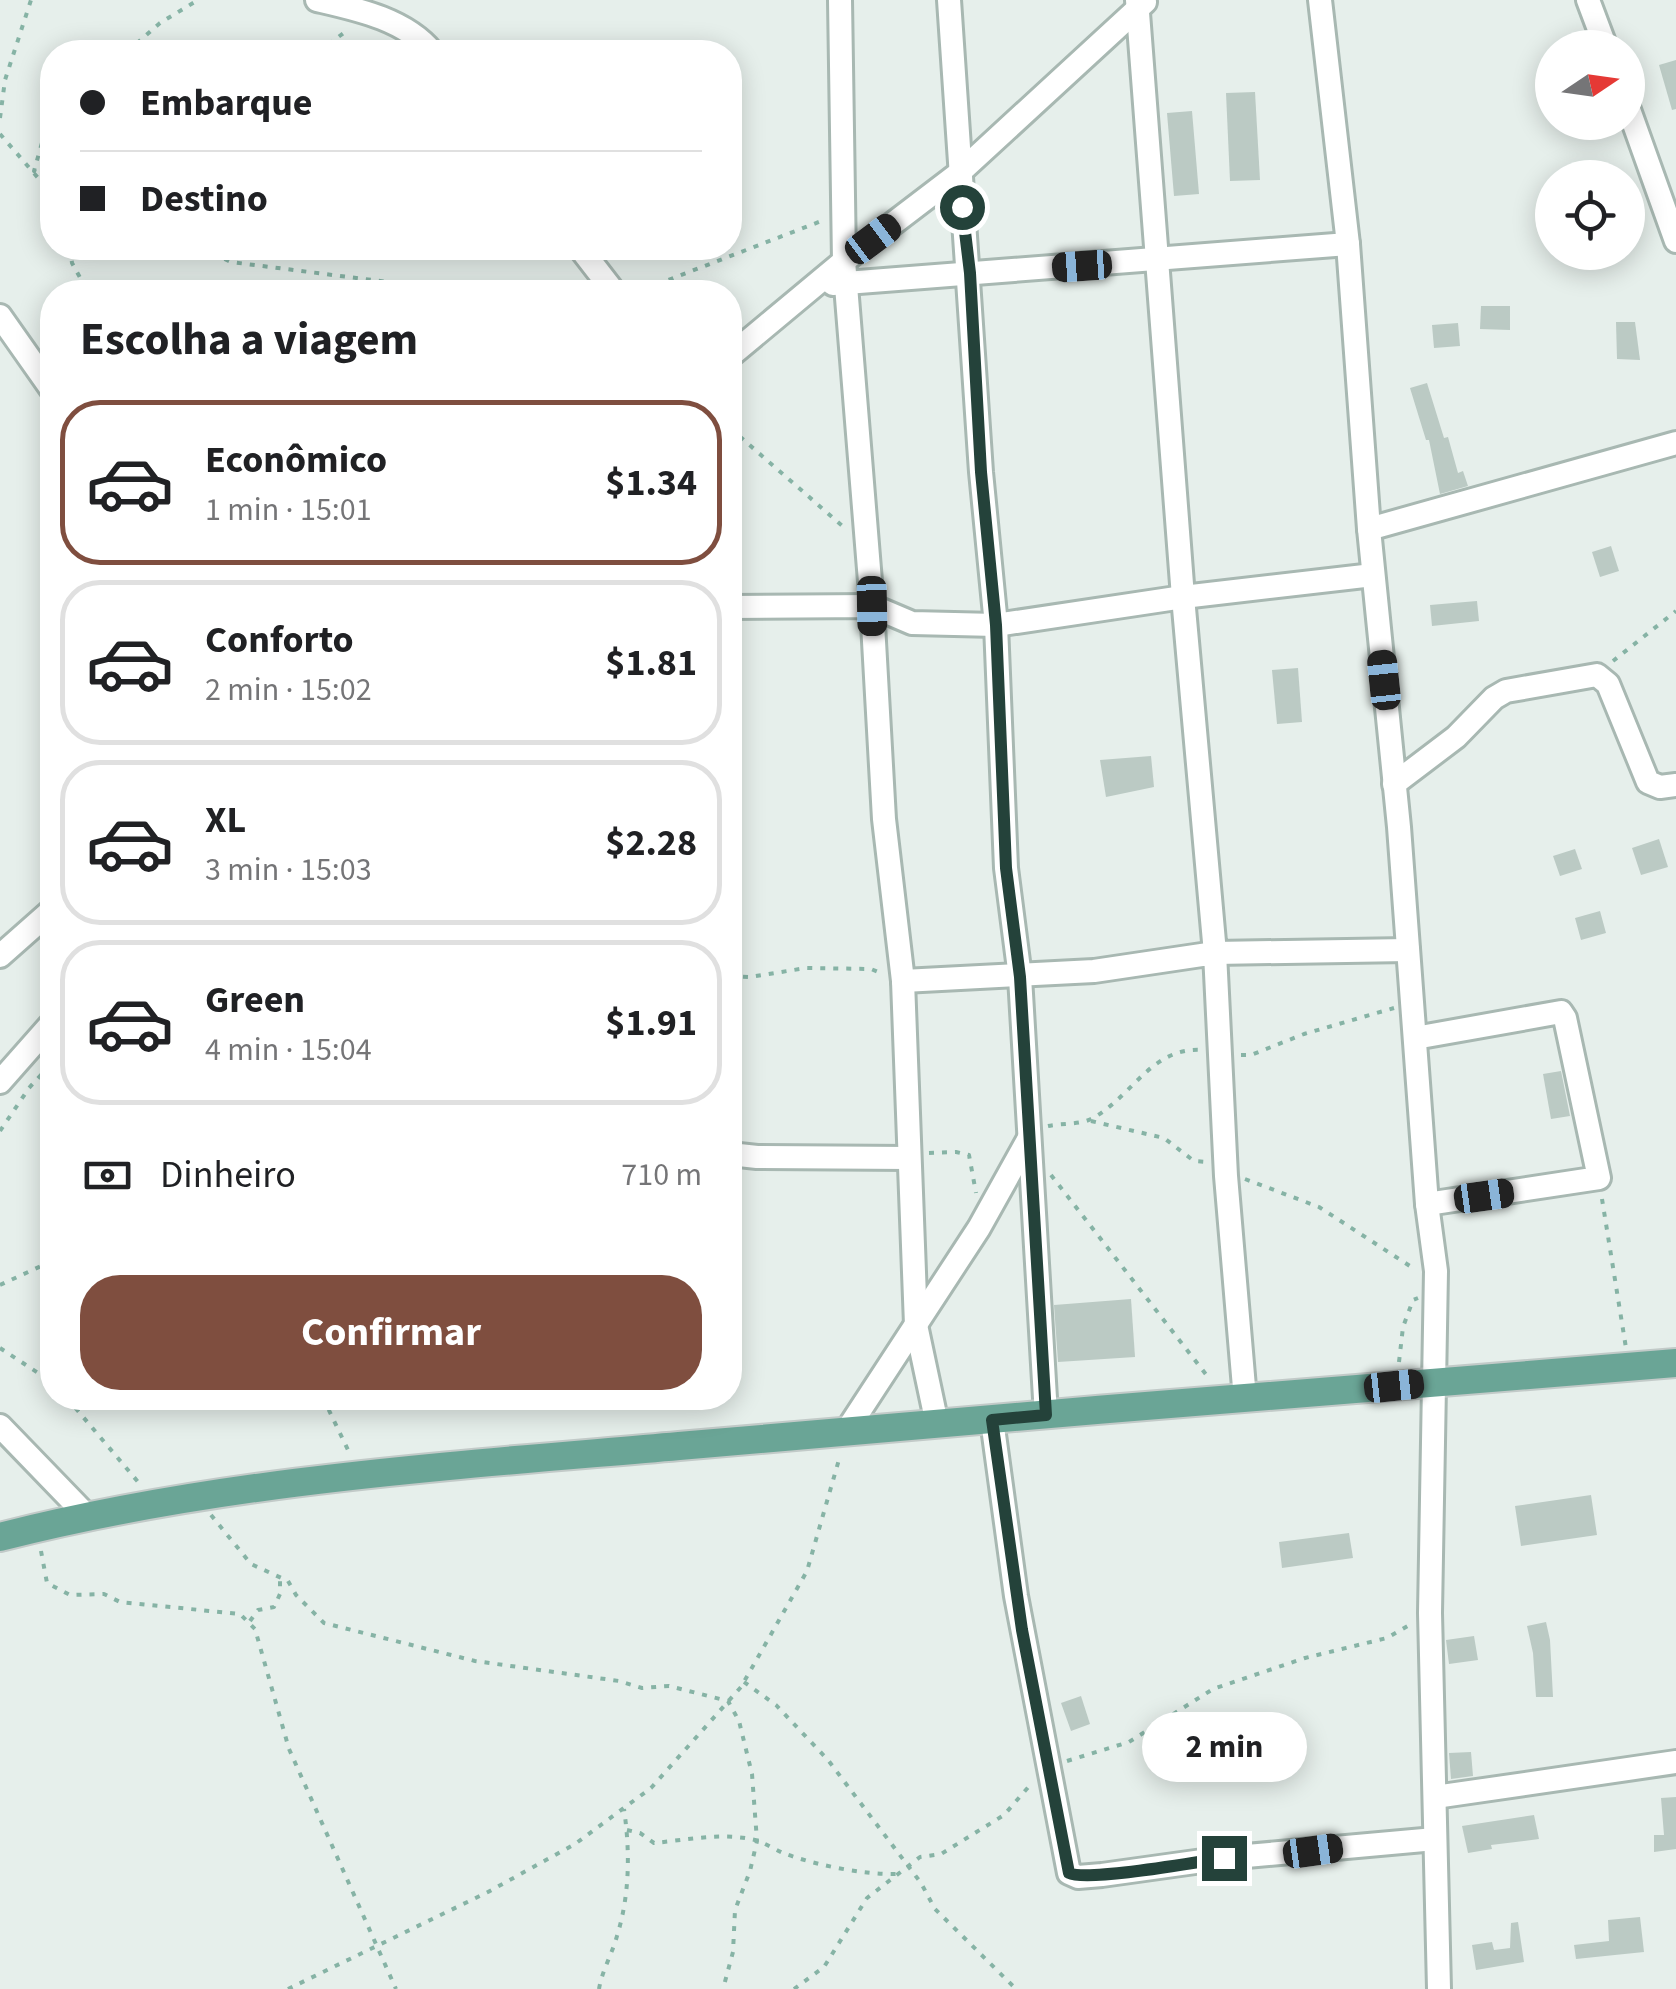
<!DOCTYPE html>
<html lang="pt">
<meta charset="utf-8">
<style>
:root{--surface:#fff;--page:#f2f2f2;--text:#202124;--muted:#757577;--line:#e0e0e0;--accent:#7f4e3f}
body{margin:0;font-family:"Source Sans 3",sans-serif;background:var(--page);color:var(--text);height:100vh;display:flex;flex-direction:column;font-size:38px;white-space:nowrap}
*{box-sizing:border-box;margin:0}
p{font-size:32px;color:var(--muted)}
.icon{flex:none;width:55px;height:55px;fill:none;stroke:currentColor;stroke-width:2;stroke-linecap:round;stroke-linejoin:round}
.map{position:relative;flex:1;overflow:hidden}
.details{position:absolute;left:40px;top:280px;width:702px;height:1130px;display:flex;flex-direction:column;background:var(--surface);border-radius:40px;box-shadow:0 5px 25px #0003}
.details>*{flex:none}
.guide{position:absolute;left:40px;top:40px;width:702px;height:220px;border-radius:40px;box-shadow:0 5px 25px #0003;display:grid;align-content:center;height:220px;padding:0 40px;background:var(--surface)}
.needle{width:65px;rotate:77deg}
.tools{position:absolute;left:1535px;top:30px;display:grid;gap:20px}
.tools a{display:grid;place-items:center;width:110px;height:110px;border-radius:50%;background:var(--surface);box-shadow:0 5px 25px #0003;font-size:50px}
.end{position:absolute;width:45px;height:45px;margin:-22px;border:12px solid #24423a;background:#fff;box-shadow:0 0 0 5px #fff}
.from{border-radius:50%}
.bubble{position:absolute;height:70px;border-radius:35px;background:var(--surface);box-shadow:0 5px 25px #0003;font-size:32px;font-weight:700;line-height:70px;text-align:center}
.car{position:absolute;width:30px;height:60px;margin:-30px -15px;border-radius:12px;box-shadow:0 0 8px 2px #0007;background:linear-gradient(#222 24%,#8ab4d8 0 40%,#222 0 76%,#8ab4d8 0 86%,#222 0)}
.guide b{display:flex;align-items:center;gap:35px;height:95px;font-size:38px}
.guide b+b{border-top:2px solid var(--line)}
.guide i{width:25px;height:25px;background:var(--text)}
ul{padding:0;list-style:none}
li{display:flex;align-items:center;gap:30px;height:165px;margin:0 20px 15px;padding:0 20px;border:5px solid var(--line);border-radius:40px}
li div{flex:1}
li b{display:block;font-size:38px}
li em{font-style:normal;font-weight:700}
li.current{border-color:var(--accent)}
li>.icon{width:90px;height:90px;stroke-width:1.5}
h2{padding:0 40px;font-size:45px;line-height:120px}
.pay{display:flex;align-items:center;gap:25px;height:110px;padding:0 40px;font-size:38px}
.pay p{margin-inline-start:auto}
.cta{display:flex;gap:20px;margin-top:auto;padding:20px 40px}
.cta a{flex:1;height:115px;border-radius:40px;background:var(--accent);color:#fff;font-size:40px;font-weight:700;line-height:115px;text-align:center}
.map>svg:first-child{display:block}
.building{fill:#bbcac4}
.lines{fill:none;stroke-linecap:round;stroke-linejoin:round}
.minor-casing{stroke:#a8b8b2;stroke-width:28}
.major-casing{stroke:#c2cac8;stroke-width:32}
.path{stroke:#86b3a5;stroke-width:4;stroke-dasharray:5 8;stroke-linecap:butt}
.minor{stroke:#fff;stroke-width:22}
.major{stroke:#6aa596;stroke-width:28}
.route{stroke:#24423a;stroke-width:12}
</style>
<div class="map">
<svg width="1676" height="1989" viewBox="0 0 1676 1989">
<rect width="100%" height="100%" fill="#e6efeb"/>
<g class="building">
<polygon points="1676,60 1676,109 1672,110 1659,65"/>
<polygon points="1255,92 1260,180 1230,181 1226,93"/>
<polygon points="1192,111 1199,194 1174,196 1167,113"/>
<polygon points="1481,306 1510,306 1510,330 1480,329"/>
<polygon points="1616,322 1635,322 1640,360 1617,359"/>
<polygon points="1458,323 1460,346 1434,348 1432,325"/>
<polygon points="1427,383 1444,438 1448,437 1458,473 1463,471 1468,486 1440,494 1429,440 1426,440 1410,388"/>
<polygon points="1611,546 1619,571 1600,577 1592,552"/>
<polygon points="1477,601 1479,621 1432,626 1430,605"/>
<polygon points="1298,668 1302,722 1277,724 1272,670"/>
<polygon points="1151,756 1154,787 1106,797 1100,760"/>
<polygon points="1659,839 1668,867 1641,875 1632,848"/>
<polygon points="1575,849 1582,869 1560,876 1553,856"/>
<polygon points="1600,911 1606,933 1581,940 1575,918"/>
<polygon points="1561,1071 1570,1116 1551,1119 1543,1074"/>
<polygon points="1131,1299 1135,1357 1058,1362 1054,1305"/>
<polygon points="1591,1495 1597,1535 1521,1546 1515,1506"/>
<polygon points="1349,1533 1353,1558 1282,1568 1279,1542"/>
<polygon points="1546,1622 1550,1640 1553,1697 1536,1697 1533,1653 1527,1626"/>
<polygon points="1474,1636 1478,1660 1449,1664 1446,1640"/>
<polygon points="1081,1696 1090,1724 1071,1731 1061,1703"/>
<polygon points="1471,1752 1473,1776 1451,1779 1449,1753"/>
<polygon points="1286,1754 1288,1771 1256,1775 1254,1758"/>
<polygon points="1676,1797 1676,1849 1654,1852 1654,1835 1664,1835 1661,1798"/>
<polygon points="1534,1815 1539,1839 1491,1845 1492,1849 1468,1853 1462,1826"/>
<polygon points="1640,1917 1644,1952 1576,1959 1574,1945 1609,1941 1608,1920"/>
<polygon points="1518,1922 1524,1962 1476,1970 1472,1945 1492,1942 1494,1950 1510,1948 1511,1923"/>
</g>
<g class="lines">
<defs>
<g id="minor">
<path d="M317 0C356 9 405 19 432 52"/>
<polyline points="840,0 844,261 872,606 884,819 903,981 916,1325 937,1424"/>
<polyline points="949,0 981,472 996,625 1006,868 1020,977 1046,1415"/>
<polyline points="1137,0 1183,597 1215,953 1408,950"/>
<polyline points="1320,0 1348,244 1369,529 1399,827 1427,1204 1436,1271 1430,1613 1439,1989"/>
<polyline points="1588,0 1606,48"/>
<polyline points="1628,107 1676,241"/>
<polyline points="580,248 614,292"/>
<polyline points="833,284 1348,244"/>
<polyline points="0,316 52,390"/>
<polyline points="730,356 844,261 958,174 1145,2"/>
<polyline points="1369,529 1676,443"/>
<polyline points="730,607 872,606 912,623 996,625 1183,597 1373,575"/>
<polyline points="1394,784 1456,737 1494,698 1506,691 1597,675 1608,684 1648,782 1660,787 1676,785"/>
<polyline points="0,956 52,910"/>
<polyline points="903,981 1094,971 1215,953 1226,1176 1245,1399"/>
<polyline points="1415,1038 1561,1012 1565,1018 1599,1178 1427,1204"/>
<polyline points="0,1082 52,1023"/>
<polyline points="730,1154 757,1157 909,1158"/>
<polyline points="992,1420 1016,1596 1069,1873 1078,1877 1102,1875 1224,1858 1435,1839"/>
<polyline points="0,1426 87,1516"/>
<polyline points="847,1430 979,1228 1029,1138"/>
<polyline points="1435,1797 1676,1762"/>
</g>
<path id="major" d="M0 1537C223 1480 451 1466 679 1446 1011 1416 1344 1390 1676 1363"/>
</defs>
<use href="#minor" class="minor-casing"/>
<use href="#major" class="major-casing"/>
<g class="path">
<polyline points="127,52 160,23 198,0"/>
<polyline points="318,52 349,29"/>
<polyline points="0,118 5,80 31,0"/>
<polyline points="52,120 47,125 34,171 52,182"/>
<polyline points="0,134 52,194"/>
<polyline points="70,248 72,263 88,292"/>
<polyline points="201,248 231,262 466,292"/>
<polyline points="631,286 650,287 824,220"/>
<polyline points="730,428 847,530"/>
<polyline points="1613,661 1676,611"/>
<polyline points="730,976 750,977 806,968 871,969 883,974"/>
<polyline points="1241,1055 1251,1055 1304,1034 1394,1008"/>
<polyline points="1091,1121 1164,1138 1194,1161 1207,1162"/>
<path d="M1048 1126C1062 1123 1081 1125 1093 1118 1133 1096 1151 1047 1202 1050"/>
<polyline points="0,1131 29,1088 52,1063"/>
<polyline points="929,1153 956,1152 969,1155 976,1193"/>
<polyline points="1051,1175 1208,1377"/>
<polyline points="1245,1179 1319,1207 1416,1270"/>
<polyline points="1602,1199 1626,1348"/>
<polyline points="0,1285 52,1261"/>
<polyline points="0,1348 52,1382"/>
<polyline points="1399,1362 1403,1327 1413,1300 1418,1298"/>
<polyline points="67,1398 139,1483"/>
<polyline points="323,1398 349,1452"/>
<polyline points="211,1515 251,1564 288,1581 296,1595 324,1623 475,1661 619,1681 642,1688 669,1686 728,1701 739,1721 752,1774 757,1841 750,1871 735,1910 733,1952 723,1989"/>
<polyline points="41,1551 47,1583 70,1595 104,1594 120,1602 240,1614 255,1629 289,1749 396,1989"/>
<polyline points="250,1621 258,1610 274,1607 280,1594 280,1577"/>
<polyline points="744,1682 776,1705 828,1760 921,1883 935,1909 1016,1989"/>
<polyline points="1067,1761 1129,1742 1213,1689 1305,1658 1387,1638 1413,1623"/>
<path d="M627 1830 640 1833 654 1843C686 1840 723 1832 755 1840 765 1843 774 1849 783 1853 815 1865 864 1875 897 1874"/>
<polyline points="288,1989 488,1892 575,1844 651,1788 741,1687 807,1571 840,1456"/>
<path d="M599 1989C602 1971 612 1954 617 1936 630 1894 630 1851 624 1809"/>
<polyline points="794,1989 824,1967 867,1898 920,1857 941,1854 1004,1815 1031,1784"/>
</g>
<use href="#minor" class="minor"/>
<use href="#major" class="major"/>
</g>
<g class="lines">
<path class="route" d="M962 207 970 273 981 472 996 625 1006 868 1020 977 1046 1415 992 1420 1022 1630 1069 1873C1087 1882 1197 1862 1224 1858"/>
</g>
</svg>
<div class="tools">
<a><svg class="needle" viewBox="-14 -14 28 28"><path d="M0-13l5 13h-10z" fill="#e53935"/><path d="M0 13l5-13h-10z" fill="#757577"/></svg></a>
<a><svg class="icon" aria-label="locate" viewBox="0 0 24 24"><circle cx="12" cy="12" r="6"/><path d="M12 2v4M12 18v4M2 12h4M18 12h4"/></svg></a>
</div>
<i class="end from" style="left:962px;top:207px"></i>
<i class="end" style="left:1224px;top:1858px"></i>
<div class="bubble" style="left:1142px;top:1712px;width:165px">2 min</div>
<i class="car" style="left:873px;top:239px;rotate:53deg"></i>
<i class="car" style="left:1082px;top:266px;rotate:266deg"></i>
<i class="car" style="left:872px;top:606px;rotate:179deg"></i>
<i class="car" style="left:1384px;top:680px;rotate:354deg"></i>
<i class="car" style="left:1484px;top:1196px;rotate:82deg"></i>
<i class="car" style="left:1394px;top:1386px;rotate:84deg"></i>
<i class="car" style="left:1313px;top:1851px;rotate:82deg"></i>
<div class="guide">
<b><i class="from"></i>Embarque</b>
<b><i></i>Destino</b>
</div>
<section class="details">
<h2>Escolha a viagem</h2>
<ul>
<li class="current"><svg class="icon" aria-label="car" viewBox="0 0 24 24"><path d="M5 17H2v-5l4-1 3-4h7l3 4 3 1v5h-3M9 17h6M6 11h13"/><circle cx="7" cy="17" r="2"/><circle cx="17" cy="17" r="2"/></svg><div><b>Econômico</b><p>1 min · 15:01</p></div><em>$1.34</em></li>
<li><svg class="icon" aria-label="car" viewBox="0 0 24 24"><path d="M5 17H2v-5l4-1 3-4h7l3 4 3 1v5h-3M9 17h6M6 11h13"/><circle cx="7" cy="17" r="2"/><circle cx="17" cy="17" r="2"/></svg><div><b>Conforto</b><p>2 min · 15:02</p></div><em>$1.81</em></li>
<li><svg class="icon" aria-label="car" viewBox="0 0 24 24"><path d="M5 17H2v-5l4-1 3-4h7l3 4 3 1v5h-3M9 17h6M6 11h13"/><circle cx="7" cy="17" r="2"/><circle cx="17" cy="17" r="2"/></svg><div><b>XL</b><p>3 min · 15:03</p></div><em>$2.28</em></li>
<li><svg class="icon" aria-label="car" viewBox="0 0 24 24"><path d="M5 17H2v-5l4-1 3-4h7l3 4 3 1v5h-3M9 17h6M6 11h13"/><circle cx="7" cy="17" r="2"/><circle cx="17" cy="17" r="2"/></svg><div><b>Green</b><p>4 min · 15:04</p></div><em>$1.91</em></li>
</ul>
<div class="pay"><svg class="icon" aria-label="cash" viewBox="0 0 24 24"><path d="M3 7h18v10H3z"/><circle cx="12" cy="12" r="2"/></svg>Dinheiro<p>710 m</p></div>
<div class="cta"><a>Confirmar</a></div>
</section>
</div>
